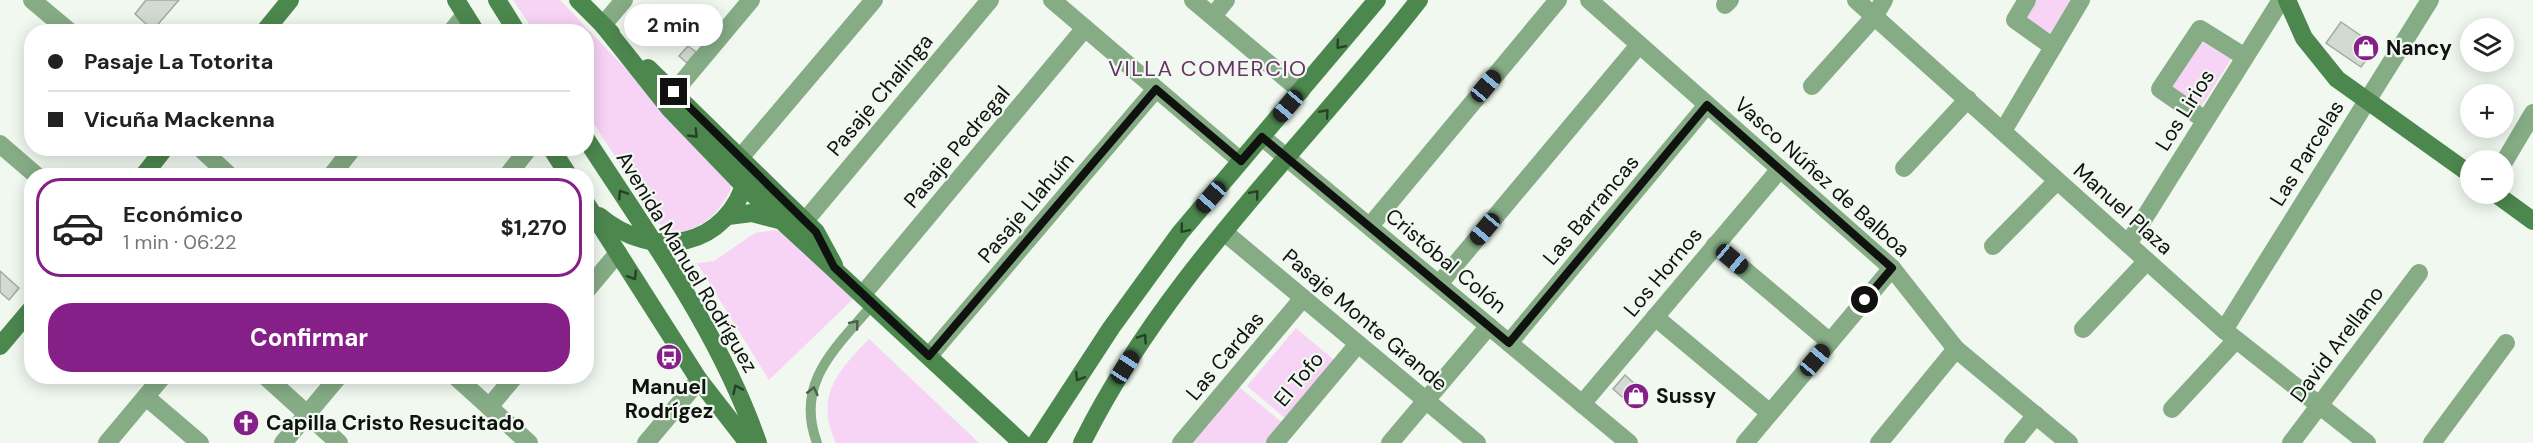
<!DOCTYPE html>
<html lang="es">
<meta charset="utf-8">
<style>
:root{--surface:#fff;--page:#f6f6f6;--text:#222;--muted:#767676;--line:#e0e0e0;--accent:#862088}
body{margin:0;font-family:"DM Sans",sans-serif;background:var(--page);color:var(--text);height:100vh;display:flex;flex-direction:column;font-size:22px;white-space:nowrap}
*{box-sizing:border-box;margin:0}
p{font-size:20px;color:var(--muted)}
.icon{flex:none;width:33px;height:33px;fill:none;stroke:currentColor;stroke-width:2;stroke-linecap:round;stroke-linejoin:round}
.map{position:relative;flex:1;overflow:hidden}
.sheet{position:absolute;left:24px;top:168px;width:570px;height:216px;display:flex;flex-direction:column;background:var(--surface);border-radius:24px;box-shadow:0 3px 15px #0003}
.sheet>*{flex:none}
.hud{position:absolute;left:24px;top:24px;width:570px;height:132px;border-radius:24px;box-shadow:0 3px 15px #0003;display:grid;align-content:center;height:132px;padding:0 24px;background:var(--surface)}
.fabs{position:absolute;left:2460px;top:18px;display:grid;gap:12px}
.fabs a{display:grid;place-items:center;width:54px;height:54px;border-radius:50%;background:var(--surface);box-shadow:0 3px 15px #0003;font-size:30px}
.end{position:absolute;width:27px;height:27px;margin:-14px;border:8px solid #0f120f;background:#fff;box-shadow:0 0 0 3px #fff}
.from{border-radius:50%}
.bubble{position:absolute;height:42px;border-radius:21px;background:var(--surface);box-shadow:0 3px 15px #0003;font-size:20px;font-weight:700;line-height:42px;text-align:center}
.car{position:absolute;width:18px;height:36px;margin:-18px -9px;border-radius:8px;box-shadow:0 0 4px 2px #0007;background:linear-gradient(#222 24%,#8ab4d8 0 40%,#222 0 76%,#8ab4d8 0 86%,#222 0)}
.hud b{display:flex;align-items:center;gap:21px;height:57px;font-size:22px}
.hud b+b{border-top:2px solid var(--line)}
.hud i{width:15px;height:15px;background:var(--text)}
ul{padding:10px 0 0;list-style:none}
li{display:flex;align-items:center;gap:18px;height:99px;margin:0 12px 9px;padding:0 12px;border:3px solid transparent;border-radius:24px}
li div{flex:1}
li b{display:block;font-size:22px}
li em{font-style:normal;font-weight:700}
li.on{border-color:var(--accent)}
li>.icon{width:54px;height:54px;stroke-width:1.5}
.action{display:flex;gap:12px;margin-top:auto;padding:12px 24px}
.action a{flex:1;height:69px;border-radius:24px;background:var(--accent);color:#fff;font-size:24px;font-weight:700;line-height:69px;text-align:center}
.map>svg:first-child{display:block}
.green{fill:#f7d3f6}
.building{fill:#d2dbd2;stroke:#a2aaa2;stroke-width:1.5}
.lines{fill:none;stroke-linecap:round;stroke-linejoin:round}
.lane{stroke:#85ac85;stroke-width:10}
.street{stroke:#85ac85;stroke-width:18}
.secondary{stroke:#4c874e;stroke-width:18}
.oneway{stroke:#274128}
.oneway2{stroke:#4a5f4a}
.route{stroke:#0f120f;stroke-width:8}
.labels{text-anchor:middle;stroke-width:4.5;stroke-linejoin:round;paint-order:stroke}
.poi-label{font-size:21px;font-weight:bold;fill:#0f120f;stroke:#f0f8f0;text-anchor:start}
.street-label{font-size:21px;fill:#0f120f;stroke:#f0f8f0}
.neighbourhood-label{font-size:22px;letter-spacing:1.5px;fill:#653364;stroke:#f0f8f0}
</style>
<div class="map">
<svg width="2533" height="443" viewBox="0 0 2533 443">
<rect width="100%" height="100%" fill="#f0f8f0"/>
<g class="green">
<path d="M513 0H560L734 182C722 210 707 227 677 233L658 223 587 113 586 32 534 31Z"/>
<polygon points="2037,0 2075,0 2052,37 2024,20"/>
<polygon points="2199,40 2231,59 2201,107 2169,87"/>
<polygon points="774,230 788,232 853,299 769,380 697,263 714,261 755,233"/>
<polygon points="1296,328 1334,360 1285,418 1247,386"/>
<path d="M869 339 979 443H836C814 396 838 371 869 339Z"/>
<polygon points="1239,387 1284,424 1268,443 1193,443"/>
</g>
<g class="building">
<polygon points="146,0 179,0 153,30 135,14"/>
<polygon points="2341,22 2376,46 2361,67 2326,43"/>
<polygon points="688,46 696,52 687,63 679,56"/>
<polygon points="0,271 19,288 9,300 0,292"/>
<polygon points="1625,375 1647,395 1635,408 1613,389"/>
</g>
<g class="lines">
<path class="lane" d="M817 443C794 382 837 347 873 304"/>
<g class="street">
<polyline points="32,0 70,32"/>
<polyline points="1052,0 1241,161"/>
<polyline points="1193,0 1301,91"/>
<polyline points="1589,0 1892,268 1956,349 2069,443"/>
<polyline points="1856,0 2224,330 2367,443"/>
<polyline points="2027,0 2015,20 2053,47"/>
<polyline points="1725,5 1730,0"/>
<polyline points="1213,16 1226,0"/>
<polyline points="603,25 624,0"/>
<polyline points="451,32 465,15"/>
<polyline points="1812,86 1874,17 1884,0"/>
<polyline points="674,92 751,0"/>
<polyline points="2205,120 2160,89 2200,29 2245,57"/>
<polyline points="2003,131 2081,0"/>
<polyline points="1262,137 1629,443"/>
<polyline points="0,144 37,176"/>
<polyline points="200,148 230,176"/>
<polyline points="740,158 874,0"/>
<polyline points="2504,162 2533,113"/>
<polyline points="1904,168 1968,99"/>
<polyline points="331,176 353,148"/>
<polyline points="507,176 529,148"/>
<polyline points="805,221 990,0"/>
<polyline points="1370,226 1558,0"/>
<polyline points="1224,232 1477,443"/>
<polyline points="2128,244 2281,0"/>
<polyline points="1715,245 1830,342"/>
<polyline points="1993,246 2057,181"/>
<polyline points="1439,284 1639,45"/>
<polyline points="586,291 618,253"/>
<polyline points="863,294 1085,28"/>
<polyline points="1655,317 1770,413"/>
<polyline points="2083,329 2147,261"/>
<polyline points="2224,330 2430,0"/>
<polyline points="1509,343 1707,105"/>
<polyline points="929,356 1156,89"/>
<polyline points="265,376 339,443"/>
<polyline points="455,376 529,443"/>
<polyline points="146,397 200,443"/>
<polyline points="1582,404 1780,169"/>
<polyline points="489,407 515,376"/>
<polyline points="2172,409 2236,340"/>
<polyline points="107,443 163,376"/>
<polyline points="283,443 339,376"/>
<polyline points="646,443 699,380"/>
<polyline points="1181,443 1303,298"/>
<polyline points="1275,443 1358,344"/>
<polyline points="1390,443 1489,326"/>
<polyline points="1745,443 1892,268"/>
<polyline points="1879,443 1956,349"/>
<polyline points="2013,443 2036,415"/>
<polyline points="2291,443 2419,273"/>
<polyline points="2432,443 2506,343"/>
</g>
<g class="secondary">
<polyline points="456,0 476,32"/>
<polyline points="497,0 517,32"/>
<polyline points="578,0 611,33"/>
<polyline points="2287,0 2304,38 2337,79 2470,174"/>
<polyline points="603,25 669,108 744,186 1022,443"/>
<polyline points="264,32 290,0"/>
<polyline points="648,68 816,232 834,265"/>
<path d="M586 139C649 236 720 333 758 443"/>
<polyline points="551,148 569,176"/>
<polyline points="143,176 165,148"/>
<polyline points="2496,194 2533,221"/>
<polyline points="586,203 699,380 748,443"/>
<path d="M599 216C653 261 728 249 747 176"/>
<polyline points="728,216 752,213 779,220"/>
<polyline points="0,346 32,308"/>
<polyline points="1036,443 1111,328 1180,233 1377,0"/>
<path d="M1082 443C1165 275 1305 146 1419 0"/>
</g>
</g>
<defs><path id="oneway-chevron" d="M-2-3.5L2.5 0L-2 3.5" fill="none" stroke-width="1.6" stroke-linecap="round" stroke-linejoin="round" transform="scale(1.5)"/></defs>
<g class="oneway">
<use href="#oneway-chevron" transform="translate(1340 45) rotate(130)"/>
<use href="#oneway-chevron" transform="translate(1325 113) rotate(-49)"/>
<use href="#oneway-chevron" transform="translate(694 134) rotate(46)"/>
<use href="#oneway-chevron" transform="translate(622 194) rotate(-123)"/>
<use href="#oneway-chevron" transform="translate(1255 194) rotate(-50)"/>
<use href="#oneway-chevron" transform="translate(1184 229) rotate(130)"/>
<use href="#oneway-chevron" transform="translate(633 276) rotate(58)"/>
<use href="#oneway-chevron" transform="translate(1143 338) rotate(-56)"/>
<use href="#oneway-chevron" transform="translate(1079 377) rotate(122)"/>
<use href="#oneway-chevron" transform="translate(737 389) rotate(-115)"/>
</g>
<g class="oneway2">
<use href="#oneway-chevron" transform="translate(855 324) rotate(-50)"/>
<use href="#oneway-chevron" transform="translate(813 391) rotate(-77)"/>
</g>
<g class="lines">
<polyline class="route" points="674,92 816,232 834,267 929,356 1156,89 1241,161 1262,137 1509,343 1707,105 1892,268 1865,300"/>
</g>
<defs>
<symbol id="shop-disc" viewBox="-11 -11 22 22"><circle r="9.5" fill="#862088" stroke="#f0f8f0"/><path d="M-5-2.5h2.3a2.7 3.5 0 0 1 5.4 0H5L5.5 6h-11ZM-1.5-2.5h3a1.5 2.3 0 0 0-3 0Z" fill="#fff"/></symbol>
<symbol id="bus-disc" viewBox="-11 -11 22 22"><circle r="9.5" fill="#862088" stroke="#f0f8f0"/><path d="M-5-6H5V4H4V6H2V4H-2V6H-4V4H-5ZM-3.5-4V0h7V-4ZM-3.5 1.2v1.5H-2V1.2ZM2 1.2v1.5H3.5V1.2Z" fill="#fff"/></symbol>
<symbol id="church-disc" viewBox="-11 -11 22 22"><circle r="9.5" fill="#862088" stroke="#f0f8f0"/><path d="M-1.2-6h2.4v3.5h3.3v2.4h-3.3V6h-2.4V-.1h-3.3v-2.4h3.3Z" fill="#fff"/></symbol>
</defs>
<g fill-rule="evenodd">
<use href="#shop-disc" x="2351" y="33" width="30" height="30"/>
<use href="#bus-disc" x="654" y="342" width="30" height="30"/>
<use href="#shop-disc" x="1621" y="381" width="30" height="30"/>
<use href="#church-disc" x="231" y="408" width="30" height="30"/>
</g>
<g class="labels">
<g class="poi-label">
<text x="2386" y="55">Nancy</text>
<text x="669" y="394" text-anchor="middle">Manuel<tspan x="669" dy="24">Rodrígez</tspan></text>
<text x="1656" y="403">Sussy</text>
<text x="266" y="430">Capilla Cristo Resucitado</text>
</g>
<g class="street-label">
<text transform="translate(880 95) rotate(-50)" y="7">Pasaje Chalinga</text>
<text transform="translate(2185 110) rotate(-58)" y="7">Los Lirios</text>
<text transform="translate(957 147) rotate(-50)" y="7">Pasaje Pedregal</text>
<text transform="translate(2307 153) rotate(-58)" y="7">Las Parcelas</text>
<text transform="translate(1822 177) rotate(42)" y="7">Vasco Núñez de Balboa</text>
<text transform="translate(1026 208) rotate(-50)" y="7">Pasaje Llahuín</text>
<text transform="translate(2123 209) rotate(42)" y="7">Manuel Plaza</text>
<text transform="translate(1591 210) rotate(-50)" y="7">Las Barrancas</text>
<text transform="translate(1446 261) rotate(40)" y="7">Cristóbal Colón</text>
<text transform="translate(687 262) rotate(59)" y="7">Avenida Manuel Rodríguez</text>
<text transform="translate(1663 272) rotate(-50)" y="7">Los Hornos</text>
<text transform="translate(1365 320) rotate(40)" y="7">Pasaje Monte Grande</text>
<text transform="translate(2337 344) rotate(-53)" y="7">David Arellano</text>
<text transform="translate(1225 356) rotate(-50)" y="7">Las Cardas</text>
<text transform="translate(1299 379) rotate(-50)" y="7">El Tofo</text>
</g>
<g class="neighbourhood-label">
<text x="1208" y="76">VILLA COMERCIO</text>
</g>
</g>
</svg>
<div class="fabs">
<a><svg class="icon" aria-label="layers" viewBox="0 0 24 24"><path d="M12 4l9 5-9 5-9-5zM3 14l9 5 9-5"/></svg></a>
<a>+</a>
<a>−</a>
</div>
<i class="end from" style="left:1865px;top:300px"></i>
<i class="end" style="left:674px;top:92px"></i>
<div class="bubble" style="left:624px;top:4px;width:99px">2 min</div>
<i class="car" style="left:1486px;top:86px;rotate:40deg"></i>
<i class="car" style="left:1288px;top:106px;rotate:220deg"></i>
<i class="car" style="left:1211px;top:197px;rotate:221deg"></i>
<i class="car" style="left:1485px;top:229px;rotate:220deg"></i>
<i class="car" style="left:1732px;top:259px;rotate:130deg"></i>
<i class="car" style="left:1815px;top:360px;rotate:40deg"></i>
<i class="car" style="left:1125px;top:367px;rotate:33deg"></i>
<div class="hud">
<b><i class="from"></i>Pasaje La Totorita</b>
<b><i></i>Vicuña Mackenna</b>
</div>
<section class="sheet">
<ul>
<li class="on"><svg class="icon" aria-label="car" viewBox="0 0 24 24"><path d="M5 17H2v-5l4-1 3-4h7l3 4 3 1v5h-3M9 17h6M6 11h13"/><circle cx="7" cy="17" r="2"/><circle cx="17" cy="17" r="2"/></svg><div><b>Económico</b><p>1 min · 06:22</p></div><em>$1,270</em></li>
</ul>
<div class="action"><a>Confirmar</a></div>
</section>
</div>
